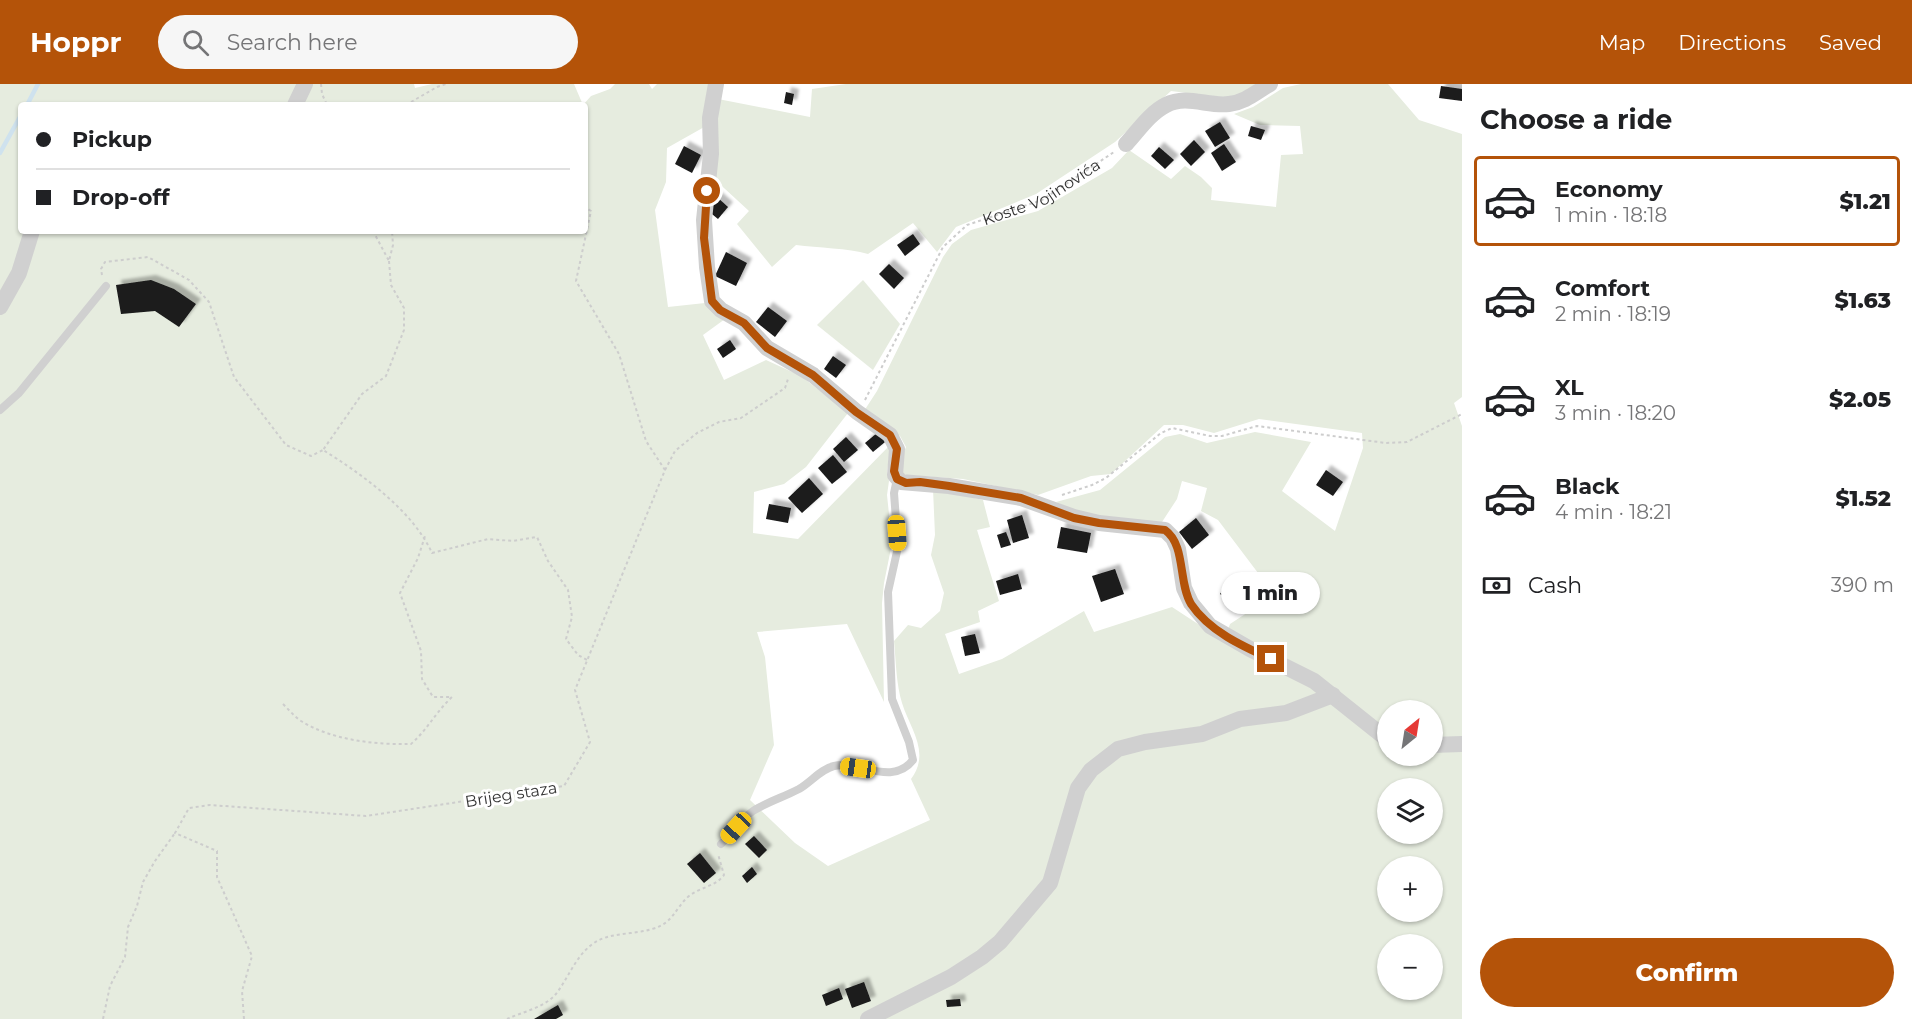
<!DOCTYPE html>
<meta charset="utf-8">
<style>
:root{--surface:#fff;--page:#f6f6f6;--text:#202124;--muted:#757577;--line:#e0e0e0;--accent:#b45309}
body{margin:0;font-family:Montserrat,sans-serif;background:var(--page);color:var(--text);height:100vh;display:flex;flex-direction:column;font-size:22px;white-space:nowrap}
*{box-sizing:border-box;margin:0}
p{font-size:20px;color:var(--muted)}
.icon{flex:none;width:33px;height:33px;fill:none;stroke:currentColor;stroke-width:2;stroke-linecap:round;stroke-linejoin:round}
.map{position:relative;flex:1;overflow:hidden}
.side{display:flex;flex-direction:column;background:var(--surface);width:450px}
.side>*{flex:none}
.hud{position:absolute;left:18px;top:18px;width:570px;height:132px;border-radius:6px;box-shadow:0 2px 4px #0004;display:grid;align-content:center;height:132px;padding:0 18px;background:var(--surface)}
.needle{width:39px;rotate:30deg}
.tools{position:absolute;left:1377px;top:616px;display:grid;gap:12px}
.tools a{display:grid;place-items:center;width:66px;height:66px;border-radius:50%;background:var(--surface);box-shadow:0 2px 4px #0004;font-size:30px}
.end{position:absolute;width:27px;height:27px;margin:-14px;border:8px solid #b45309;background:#fff;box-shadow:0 0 0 3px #fff}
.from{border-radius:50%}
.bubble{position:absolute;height:42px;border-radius:21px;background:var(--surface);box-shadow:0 2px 4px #0004;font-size:20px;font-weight:800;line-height:42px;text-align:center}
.car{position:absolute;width:18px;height:36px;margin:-18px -9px;border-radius:8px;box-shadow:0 0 4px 2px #0007;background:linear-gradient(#f5c518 24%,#345 0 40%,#f5c518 0 76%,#345 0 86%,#f5c518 0)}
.hud b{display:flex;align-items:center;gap:21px;height:57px;font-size:22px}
.hud b+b{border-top:2px solid var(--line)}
.hud i{width:15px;height:15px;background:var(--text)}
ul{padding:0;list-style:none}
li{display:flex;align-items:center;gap:18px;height:90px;margin:0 12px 9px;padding:0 6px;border:3px solid transparent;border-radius:6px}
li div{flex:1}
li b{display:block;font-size:22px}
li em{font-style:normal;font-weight:800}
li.active{border-color:var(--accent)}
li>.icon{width:54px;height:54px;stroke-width:1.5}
h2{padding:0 18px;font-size:27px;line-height:72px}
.pay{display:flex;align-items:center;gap:15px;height:66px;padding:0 18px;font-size:22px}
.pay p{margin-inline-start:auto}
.primary-button{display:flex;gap:12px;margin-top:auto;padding:12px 18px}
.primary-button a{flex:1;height:69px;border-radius:36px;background:var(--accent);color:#fff;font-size:24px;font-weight:800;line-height:69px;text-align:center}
header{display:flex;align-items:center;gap:36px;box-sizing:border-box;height:84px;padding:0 30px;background:var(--accent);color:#fff}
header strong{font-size:28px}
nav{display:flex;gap:33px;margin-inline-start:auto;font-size:21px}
.search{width:420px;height:54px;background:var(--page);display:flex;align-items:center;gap:15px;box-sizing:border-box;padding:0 21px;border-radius:33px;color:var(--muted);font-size:22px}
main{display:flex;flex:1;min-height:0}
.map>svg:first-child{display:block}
.green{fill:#e6ecdf;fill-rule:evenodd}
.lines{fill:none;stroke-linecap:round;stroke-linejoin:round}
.stream{stroke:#cfe2ee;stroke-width:4.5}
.building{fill:#1a1a1a;filter:url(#shadow)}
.path{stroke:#cdcdcd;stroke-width:2;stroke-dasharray:3 3;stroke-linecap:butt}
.service{stroke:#d0d0d0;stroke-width:8}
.minor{stroke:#d0d0d0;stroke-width:16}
.route{stroke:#b45309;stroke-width:8}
.labels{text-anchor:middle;stroke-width:6;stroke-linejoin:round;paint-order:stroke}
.street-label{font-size:16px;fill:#333;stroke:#fff}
</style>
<header>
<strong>Hoppr</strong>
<div class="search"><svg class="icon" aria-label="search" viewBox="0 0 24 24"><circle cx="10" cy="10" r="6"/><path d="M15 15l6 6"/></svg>Search here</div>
<nav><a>Map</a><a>Directions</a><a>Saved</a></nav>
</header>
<main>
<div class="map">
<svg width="1462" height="935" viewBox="0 0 1462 935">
<defs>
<filter id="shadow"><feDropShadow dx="5" dy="-5" stdDeviation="1.5" flood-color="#0004"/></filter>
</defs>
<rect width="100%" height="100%" fill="#fff"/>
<g class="green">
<path d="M0 0H414L415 4 432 0H574L583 21 591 12 610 5 615 0H649L652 5 657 0H713L706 42 667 64 666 98 655 126 668 223 705 219 725 235 703 251 724 296 766 276 801 292 848 329 806 383 784 400 754 408 753 449 798 455 891 360 887 388 889 397 887 411 892 459 884 499 882 519 884 618 847 540 757 548 765 573 774 661 750 716 795 759 828 782 930 736 911 695C931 668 910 645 902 619 896 600 896 577 894 557L908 541 921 544 940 527 944 509 931 471 935 451 933 405 983 416 990 443 977 446 999 517 978 527 980 538 945 550 959 590 1002 575 1084 527 1094 548 1172 523 1224 557 1230 540 1262 519 1277 514 1218 436 1201 427 1207 404 1182 397 1177 415 1162 438 1091 434 1056 418 1100 406 1165 353 1180 350 1207 359 1255 348 1311 358 1282 407 1335 447 1363 364 1362 349 1259 335 1214 349 1183 341H1164L1111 390 1091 392 1038 411 963 395 906 391 900 388 899 379 906 363 900 352 864 327 877 307 943 173 952 160 971 146 1038 127 1112 84 1129 66 1171 95 1185 82 1201 93 1212 104 1211 116 1276 123 1281 71 1303 70 1300 42 1260 41 1234 30 1253 23 1283 4 1301 0H1388L1419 36 1462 50V313L1454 319 1462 342V935H0ZM21 21H585V147H21ZM1388 627H1432V672H1388ZM1388 705H1432V750H1388ZM1388 783H1432V828H1388ZM1388 861H1432V906H1388Z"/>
<path d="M846 0H1255L1241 11 1227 14 1171 7 1115 58 1036 110 956 143 937 168 913 139 868 170C848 164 818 164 796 161L772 183 737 140 749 127 712 93 718 15 810 33 812 5Z"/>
<polygon points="863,196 900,240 873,286 817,241"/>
</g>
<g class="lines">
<g class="stream">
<polyline points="27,21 38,0"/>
<polyline points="0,69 21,31"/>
</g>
</g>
<g class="building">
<polygon points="1441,2 1462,5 1462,17 1439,14"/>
<polygon points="786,8 794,10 792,21 784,19"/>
<polygon points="1220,38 1230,54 1215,63 1205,47"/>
<polygon points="1251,42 1265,46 1261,56 1248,52"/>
<polygon points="1194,56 1205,68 1191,82 1180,70"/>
<polygon points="1224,60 1236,78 1222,87 1211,69"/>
<polygon points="684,62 701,71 692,89 675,80"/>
<polygon points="1159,63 1174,76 1165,85 1151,72"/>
<polygon points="717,113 728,123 718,135 707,126"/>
<polygon points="913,150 920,160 905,172 897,161"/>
<polygon points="726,168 747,179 736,202 715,192"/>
<polygon points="889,180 904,194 894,205 879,190"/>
<polygon points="151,196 174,205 196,220 179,243 155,227 121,230 116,201"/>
<polygon points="768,223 787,237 775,253 756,238"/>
<polygon points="730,256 736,265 723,274 717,265"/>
<polygon points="833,272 846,281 836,294 824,285"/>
<polygon points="877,349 885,358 873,368 865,359"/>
<polygon points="846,353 858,366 844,378 833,365"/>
<polygon points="833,371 847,388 832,400 818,384"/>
<polygon points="1326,386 1343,398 1333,412 1316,401"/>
<polygon points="809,394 823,410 802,429 788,414"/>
<polygon points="769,420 791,424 788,439 766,435"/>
<polygon points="1022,431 1029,454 1013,459 1007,436"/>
<polygon points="1196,434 1209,451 1192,465 1179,448"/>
<polygon points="1061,443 1091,449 1087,469 1057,464"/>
<polygon points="1006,448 1011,461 1001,464 997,451"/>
<polygon points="1115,485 1124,510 1101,518 1092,492"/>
<polygon points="1018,490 1022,505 1000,511 996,497"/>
<polygon points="1228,498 1243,509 1236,520 1220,510"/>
<polygon points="975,550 980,569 965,572 961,553"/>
<polygon points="754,752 767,766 759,774 745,760"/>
<polygon points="700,769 716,789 704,799 687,780"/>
<polygon points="752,783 757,790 747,799 742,792"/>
<polygon points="864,898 871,917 852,924 845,905"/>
<polygon points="839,904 843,915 826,922 822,911"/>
<polygon points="960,915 961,922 947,923 946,916"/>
<polygon points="558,921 563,931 556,935 534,935"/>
</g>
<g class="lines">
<g class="path">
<polyline points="321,0 322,10 327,21"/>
<polyline points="411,18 437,3 446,0"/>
<polyline points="409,21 411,18 424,21"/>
<polyline points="373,147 389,177 393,161 392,147"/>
<path d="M389 177 391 201 404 224V246L386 292 362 310 323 366C362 390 413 427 432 469L488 455 513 457 537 453 548 477 568 506 572 533 566 555 578 571 587 576"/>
<polyline points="102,191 101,185 105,178 148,173 189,196 209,218 234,293 286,361 311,372 323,366"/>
<path id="s1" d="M865 316 943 163 967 141 1042 116 1114 68"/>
<polyline points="665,386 675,367 697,349 719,338 741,334 785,304 788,295"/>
<polyline points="1062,411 1092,401 1106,394 1161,349 1172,344 1210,352 1222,352 1257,342 1386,359 1407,358 1462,330"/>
<path d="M283 620C289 626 294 632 301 637 331 656 376 661 411 660 428 645 435 629 452 613H433L422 595 421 567 400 509 418 474 425 452"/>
<polyline points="103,935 110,902 125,873 128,843 137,822 143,798 155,777 175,749"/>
<polyline points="244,935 242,907 252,872 217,793 217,767 175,749 189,724 210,721 366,732 564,702 590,658 575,606 665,386 646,357 619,270 576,197 591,127 585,123"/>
<path d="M507 935C522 928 544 924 556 910 569 893 576 871 594 859 610 848 633 851 652 845 674 839 674 825 689 812 700 803 715 803 724 791L718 770"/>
</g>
<g class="service">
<polyline points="0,326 19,309 106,202"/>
<path d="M721 760C731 750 741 735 753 727 767 718 784 713 799 705 811 698 821 685 834 682 858 676 892 703 913 676L909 658 892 615 888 508 898 463 894 409 897 395"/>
</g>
<g class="minor">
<polyline points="716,0 710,34 711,70 704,136 707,183 712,217 721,226 744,239 767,264 813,291 857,328 890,351 897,365 895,391 901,398 949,402 1021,414 1074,433 1099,439 1165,446 1173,454 1178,465 1184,504 1191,519 1210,542 1250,565 1314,597 1388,656"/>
<polyline points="295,21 305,0"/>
<path d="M1126 60C1138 47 1150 29 1166 21 1187 10 1208 23 1229 20 1246 18 1256 8 1270 0"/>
<polyline points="0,223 19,189 32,147"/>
<polyline points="1432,661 1462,660"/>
<polyline points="868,935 951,893 982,873 1000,858 1050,799 1078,704 1091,686 1118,665 1145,658 1202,650 1240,635 1286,629 1333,611"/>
</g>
</g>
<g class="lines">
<path class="route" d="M707 107 704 154 712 217 720 226 744 239 767 264 813 291 856 328 890 351 897 365 894 387 897 395 906 399 920 398 949 402 1021 414 1074 434 1099 439 1165 446C1186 461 1178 498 1191 520 1209 547 1242 562 1271 575"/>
</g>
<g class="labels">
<g class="street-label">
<text dy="6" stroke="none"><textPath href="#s1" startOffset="286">Koste Vojinovića</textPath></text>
<text transform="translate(511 710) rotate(-9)" y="6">Brijeg staza</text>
</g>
</g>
</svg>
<div class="tools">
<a><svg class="needle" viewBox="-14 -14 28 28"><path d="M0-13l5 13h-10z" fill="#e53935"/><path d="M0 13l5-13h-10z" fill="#757577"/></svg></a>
<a><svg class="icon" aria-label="layers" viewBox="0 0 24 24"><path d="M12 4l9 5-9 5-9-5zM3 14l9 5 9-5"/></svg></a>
<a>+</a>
<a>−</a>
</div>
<i class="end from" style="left:707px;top:107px"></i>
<i class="end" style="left:1271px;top:575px"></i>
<div class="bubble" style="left:1221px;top:488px;width:99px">1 min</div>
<i class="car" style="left:897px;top:449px;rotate:176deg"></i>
<i class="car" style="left:858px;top:684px;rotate:278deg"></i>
<i class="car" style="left:736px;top:744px;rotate:223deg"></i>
<div class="hud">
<b><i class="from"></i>Pickup</b>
<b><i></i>Drop-off</b>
</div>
</div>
<section class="side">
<h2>Choose a ride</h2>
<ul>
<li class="active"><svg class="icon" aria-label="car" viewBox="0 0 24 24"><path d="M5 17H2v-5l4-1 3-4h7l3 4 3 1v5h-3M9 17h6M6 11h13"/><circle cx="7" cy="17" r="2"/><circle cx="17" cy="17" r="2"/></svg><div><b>Economy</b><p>1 min · 18:18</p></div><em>$1.21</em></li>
<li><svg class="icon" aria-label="car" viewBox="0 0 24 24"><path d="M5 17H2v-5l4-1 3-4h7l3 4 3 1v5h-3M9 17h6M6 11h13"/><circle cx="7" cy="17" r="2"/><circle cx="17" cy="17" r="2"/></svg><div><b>Comfort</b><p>2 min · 18:19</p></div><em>$1.63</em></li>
<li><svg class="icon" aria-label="car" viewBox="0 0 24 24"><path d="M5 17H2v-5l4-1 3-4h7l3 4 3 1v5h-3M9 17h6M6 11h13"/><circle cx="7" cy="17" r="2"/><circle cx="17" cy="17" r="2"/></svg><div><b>XL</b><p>3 min · 18:20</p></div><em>$2.05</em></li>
<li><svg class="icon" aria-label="car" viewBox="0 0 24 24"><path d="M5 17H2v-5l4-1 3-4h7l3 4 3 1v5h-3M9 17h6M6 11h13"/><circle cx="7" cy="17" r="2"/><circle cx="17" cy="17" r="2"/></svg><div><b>Black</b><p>4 min · 18:21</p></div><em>$1.52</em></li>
</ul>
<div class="pay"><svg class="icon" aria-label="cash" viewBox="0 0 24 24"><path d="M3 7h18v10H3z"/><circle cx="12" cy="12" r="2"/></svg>Cash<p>390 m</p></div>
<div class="primary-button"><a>Confirm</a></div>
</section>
</main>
